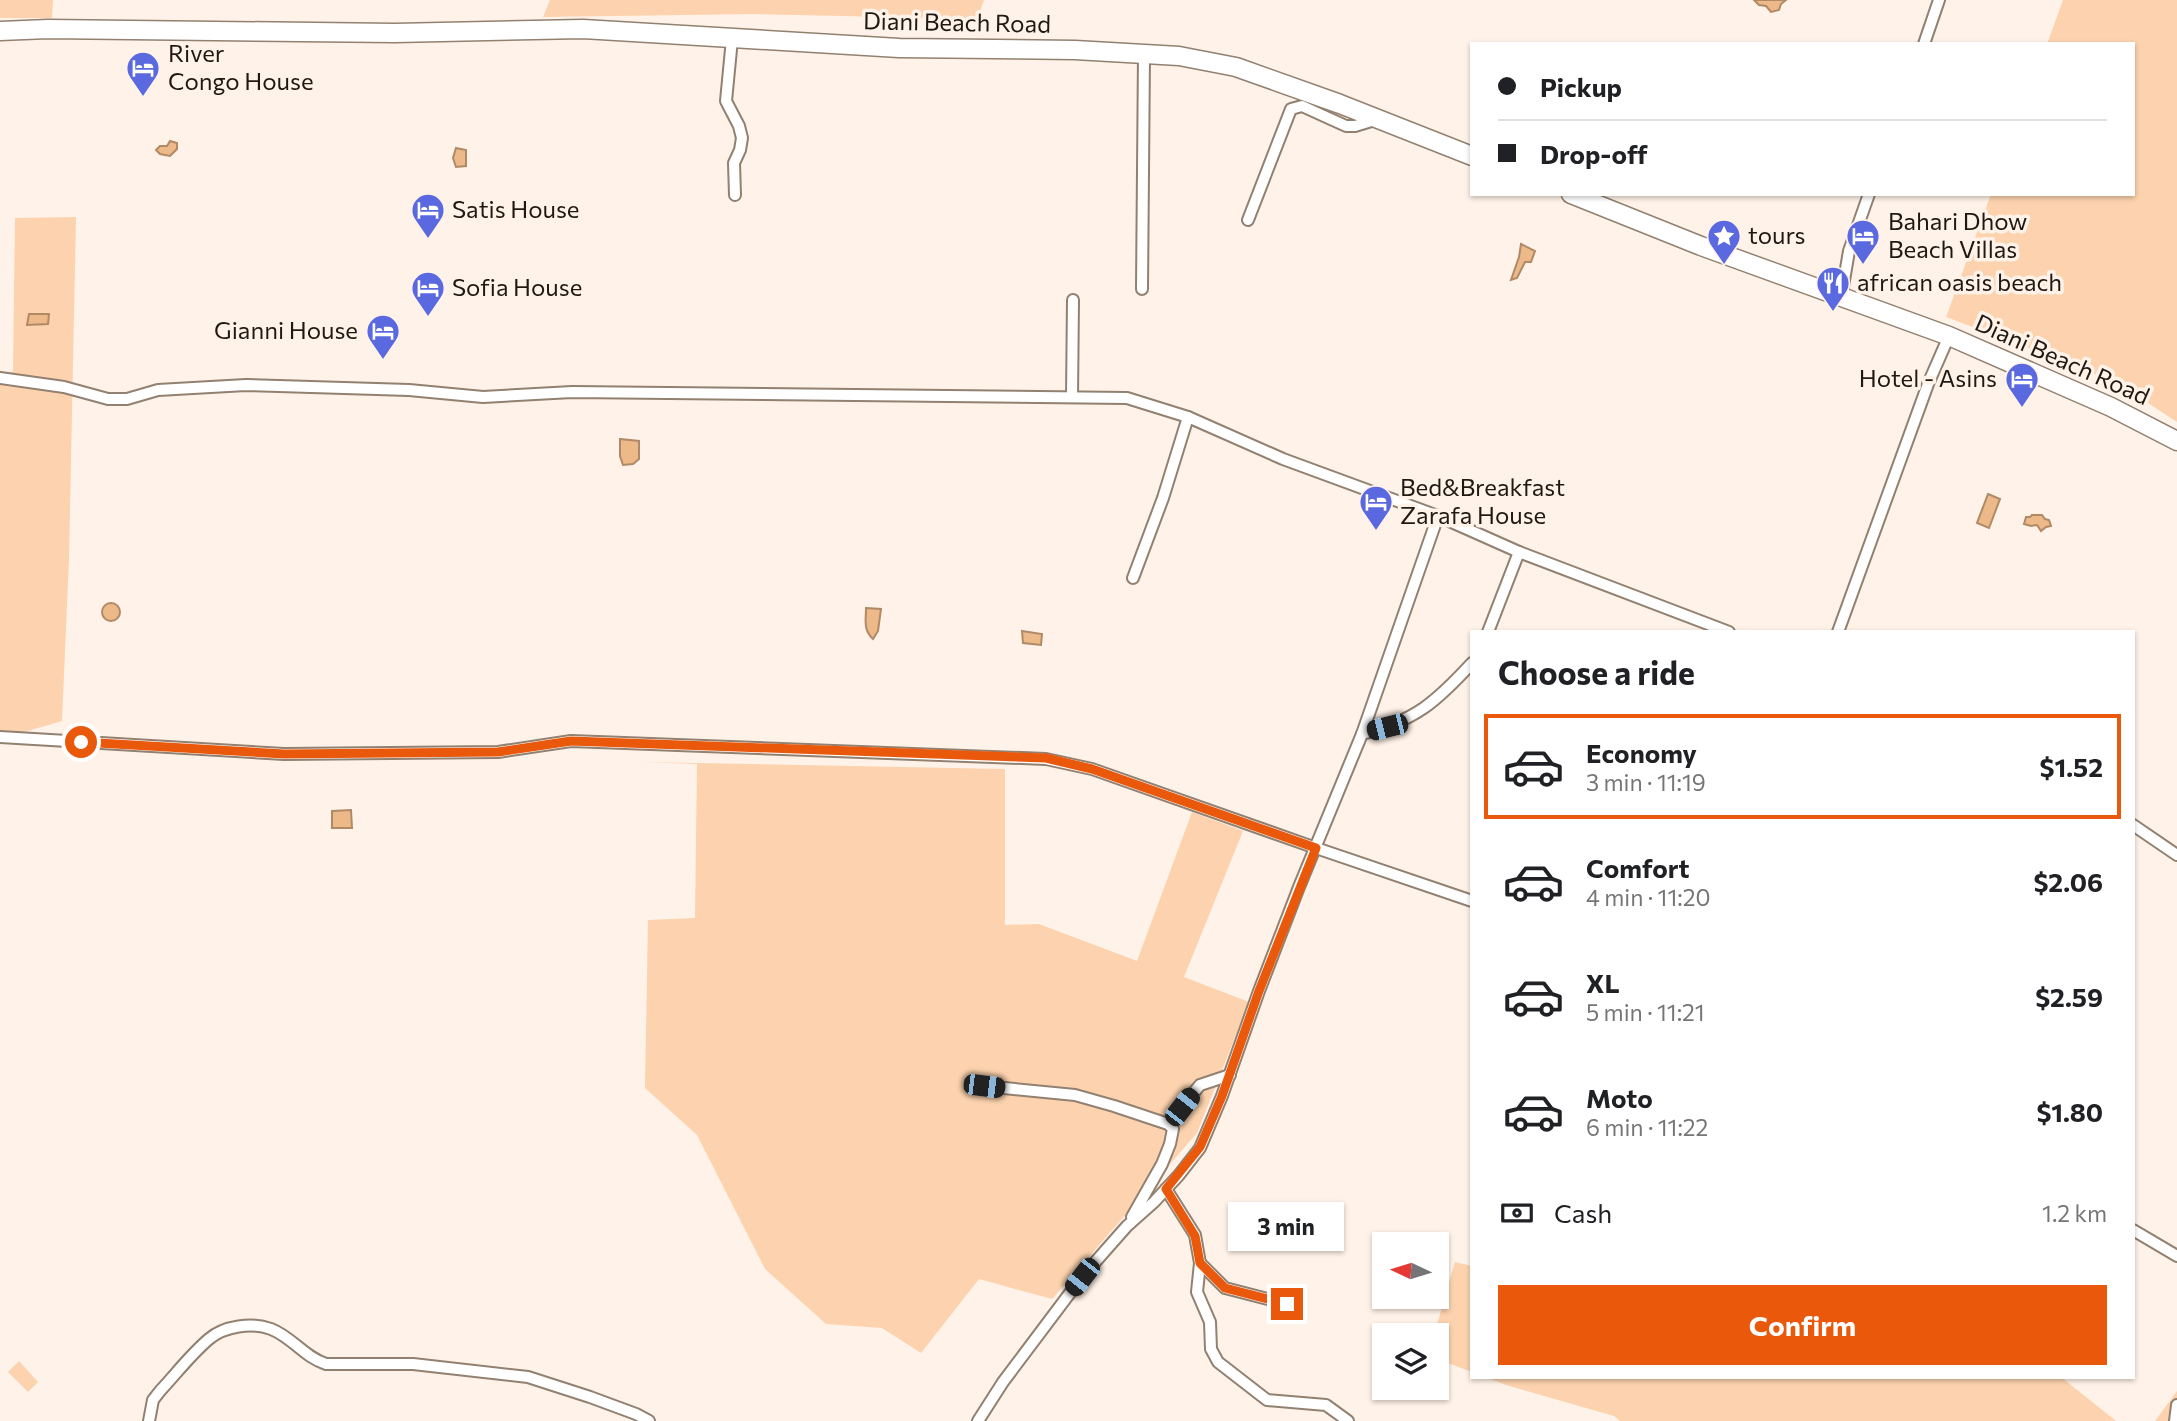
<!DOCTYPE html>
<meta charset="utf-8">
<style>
:root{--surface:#fff;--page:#f2f2f2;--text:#202124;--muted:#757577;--line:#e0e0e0;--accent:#ea580c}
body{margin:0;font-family:Commissioner,sans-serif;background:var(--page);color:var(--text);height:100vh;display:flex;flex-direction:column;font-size:26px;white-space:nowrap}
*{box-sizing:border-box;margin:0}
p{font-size:23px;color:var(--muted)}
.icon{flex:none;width:38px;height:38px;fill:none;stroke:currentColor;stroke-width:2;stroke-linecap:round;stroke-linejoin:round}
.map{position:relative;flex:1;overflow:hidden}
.panel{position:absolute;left:1470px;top:630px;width:665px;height:749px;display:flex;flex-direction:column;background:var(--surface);border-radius:0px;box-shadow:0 2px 5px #0004}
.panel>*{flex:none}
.hud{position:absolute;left:1470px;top:42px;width:665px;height:154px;border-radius:0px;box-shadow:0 2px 5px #0004;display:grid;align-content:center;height:154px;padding:0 28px;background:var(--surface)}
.needle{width:46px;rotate:274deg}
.fabs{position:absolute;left:1372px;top:1232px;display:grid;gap:14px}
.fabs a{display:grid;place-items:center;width:77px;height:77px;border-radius:0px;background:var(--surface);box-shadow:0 2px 5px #0004;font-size:35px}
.end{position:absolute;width:32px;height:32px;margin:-16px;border:9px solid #ea580c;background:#fff;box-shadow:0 0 0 4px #fff}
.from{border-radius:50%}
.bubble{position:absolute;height:49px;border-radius:0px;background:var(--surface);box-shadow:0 2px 5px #0004;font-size:23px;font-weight:700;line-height:49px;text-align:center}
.car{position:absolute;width:21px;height:42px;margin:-21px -10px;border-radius:9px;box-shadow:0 0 5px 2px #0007;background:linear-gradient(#222 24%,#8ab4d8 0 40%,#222 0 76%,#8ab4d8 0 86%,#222 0)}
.hud b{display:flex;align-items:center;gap:24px;height:66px;font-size:26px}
.hud b+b{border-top:2px solid var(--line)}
.hud i{width:18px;height:18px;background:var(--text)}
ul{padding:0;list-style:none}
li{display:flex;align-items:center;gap:21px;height:105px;margin:0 14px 10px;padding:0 14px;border:4px solid transparent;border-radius:0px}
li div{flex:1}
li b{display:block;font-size:26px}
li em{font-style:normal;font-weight:700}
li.active{border-color:var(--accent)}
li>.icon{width:63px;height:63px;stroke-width:1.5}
h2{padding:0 28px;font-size:32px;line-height:84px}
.pay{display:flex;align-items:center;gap:18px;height:77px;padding:0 28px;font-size:26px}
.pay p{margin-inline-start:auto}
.button{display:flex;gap:14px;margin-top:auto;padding:14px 28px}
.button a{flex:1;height:80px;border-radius:0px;background:var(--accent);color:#fff;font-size:28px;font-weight:700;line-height:80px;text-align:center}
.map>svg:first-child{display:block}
.green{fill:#fcd3ae}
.water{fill:#eeb989;stroke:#b08966;stroke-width:2}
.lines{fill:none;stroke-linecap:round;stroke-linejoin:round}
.minor-casing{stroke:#928070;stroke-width:14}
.primary-casing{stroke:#928070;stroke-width:21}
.minor{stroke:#fff;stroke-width:10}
.primary{stroke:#fff;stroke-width:18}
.route{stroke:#ea580c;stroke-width:9}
.labels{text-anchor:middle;stroke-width:7;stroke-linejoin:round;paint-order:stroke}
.street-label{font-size:24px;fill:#201913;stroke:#fff2e8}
.poi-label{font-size:24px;fill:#201913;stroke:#fff2e8;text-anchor:start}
</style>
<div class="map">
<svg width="2177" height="1421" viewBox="0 0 2177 1421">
<rect width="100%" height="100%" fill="#fff2e8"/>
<g class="green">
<polygon points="0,0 53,0 52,18 0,18"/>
<polygon points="550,0 984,0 977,19 755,14 543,17"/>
<polygon points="2063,0 2177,0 2177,422 2120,385 2066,362 1946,317 1991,194 2133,194 2133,44 2047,44"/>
<polygon points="76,217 69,559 62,721 0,739 0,372 13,372 15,218"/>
<polygon points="641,762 1005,769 1005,925 1039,924 1137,961 1192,812 1243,831 1184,977 1249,1002 1197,1133 1052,1299 979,1279 921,1353 882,1328 826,1324 765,1269 697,1135 645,1088 648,920 695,918 697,764"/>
<polygon points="1455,1262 1472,1266 1472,1372 1437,1359 1437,1335 1434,1335"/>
<polygon points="19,1361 38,1382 28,1392 8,1372"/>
<polygon points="1485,1377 2061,1377 2116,1421 1620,1421 1614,1416 1506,1385"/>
<polygon points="2177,1391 2177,1421 2155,1421"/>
</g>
<g class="water">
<polygon points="1754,0 1786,0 1781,4 1779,10 1771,12 1766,6 1759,5"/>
<polygon points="170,141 177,143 177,149 170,156 160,154 156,150 160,146 167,146"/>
<polygon points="456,148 466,150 466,166 456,167 453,158"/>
<polygon points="1521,244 1535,251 1531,262 1525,262 1517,278 1511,280 1519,257"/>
<polygon points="29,314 49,314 48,324 27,325"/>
<polygon points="620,439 639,441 639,459 633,464 623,465 620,456"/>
<polygon points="1988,494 2000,499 1989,528 1977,523"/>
<polygon points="2032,515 2042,515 2045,519 2049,520 2051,526 2046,527 2041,531 2037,525 2031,526 2024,524 2026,517 2030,517"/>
<circle cx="111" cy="612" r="9"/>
<path d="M866 608 881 609 878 631 873 639C863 630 866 620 866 608Z"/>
<polygon points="1022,631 1042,634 1041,645 1023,643"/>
<polygon points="351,810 352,828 332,828 332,811"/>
</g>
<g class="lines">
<defs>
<g id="minor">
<polyline points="732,39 726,101 739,126 742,138 740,150 734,163 735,195"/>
<polyline points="1924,44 1939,0"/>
<polyline points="1248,220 1291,109 1302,106 1346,126 1355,126 1378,119"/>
<polyline points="1142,289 1144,54"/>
<polyline points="1841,298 1849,251 1869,194"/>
<polyline points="0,378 64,387 108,399 127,399 158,390 246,385 409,390 483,397 572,392 1127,398 1188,417 1283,459 1438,516 1519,552"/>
<polyline points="1072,397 1073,300"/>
<polyline points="1133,578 1163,498 1188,417"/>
<polyline points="1488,632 1519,552 1729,632"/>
<polyline points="1838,632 1928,384 1949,336"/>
<polyline points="1362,734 1438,516"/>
<polyline points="0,737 284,754 498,752 571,741 1046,759 1092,769 1316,848 1472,901"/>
<polyline points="2133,825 2177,855"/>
<polyline points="984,1086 1075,1095 1114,1106 1168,1124 1173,1129 1170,1144 1162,1164 1132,1217"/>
<polyline points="1168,1124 1200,1085 1230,1075"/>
<polyline points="1166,1189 1195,1235 1200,1263 1197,1292 1210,1322 1211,1349 1218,1362 1267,1400 1326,1405 1348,1421"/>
<polyline points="2133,1230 2177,1256"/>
<polyline points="1200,1263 1225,1288 1287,1304 1297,1314"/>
<path d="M149 1421 153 1400 160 1391C176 1374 191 1354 209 1339 224 1326 252 1322 271 1329 292 1337 304 1357 326 1364H413L528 1377 590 1397 636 1414 649 1421"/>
<path d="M978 1421 1003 1382 1082 1277 1127 1226 1154 1202 1179 1175 1200 1148 1222 1096 1259 991 1299 887 1362 734C1415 721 1436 702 1472 663"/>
<polyline points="2175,1421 2177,1405"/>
</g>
<g id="primary">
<polyline points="0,31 48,29 395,33 583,29 899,48 1075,50 1179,56 1236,67 1340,104 1472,156"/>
<polyline points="1571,194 1701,246 1949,336 2111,407 2177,441"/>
</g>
</defs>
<use href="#minor" class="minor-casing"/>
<use href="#primary" class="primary-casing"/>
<use href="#minor" class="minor"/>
<use href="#primary" class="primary"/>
</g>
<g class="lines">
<polyline class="route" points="81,742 284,754 498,752 571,741 1046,758 1092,769 1316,848 1259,991 1222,1096 1200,1147 1166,1189 1195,1236 1200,1263 1225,1288 1287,1304"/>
</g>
<defs>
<symbol id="hotel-pin" viewBox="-11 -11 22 30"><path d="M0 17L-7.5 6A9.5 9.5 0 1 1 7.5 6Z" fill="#5a69e0" stroke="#fff2e8"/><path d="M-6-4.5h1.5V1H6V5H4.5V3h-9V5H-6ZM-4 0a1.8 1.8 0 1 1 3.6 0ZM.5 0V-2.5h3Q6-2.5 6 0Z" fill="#fff"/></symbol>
<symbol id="sight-pin" viewBox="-11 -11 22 30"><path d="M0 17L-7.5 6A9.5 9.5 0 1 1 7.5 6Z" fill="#5a69e0" stroke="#fff2e8"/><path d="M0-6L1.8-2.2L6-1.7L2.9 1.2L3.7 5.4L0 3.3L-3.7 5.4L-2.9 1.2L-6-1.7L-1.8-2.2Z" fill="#fff"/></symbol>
<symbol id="restaurant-pin" viewBox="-11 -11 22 30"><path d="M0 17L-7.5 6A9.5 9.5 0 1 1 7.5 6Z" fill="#5a69e0" stroke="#fff2e8"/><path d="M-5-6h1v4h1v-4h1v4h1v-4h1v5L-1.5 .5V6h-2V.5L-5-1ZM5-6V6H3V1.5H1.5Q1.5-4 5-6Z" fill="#fff"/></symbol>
</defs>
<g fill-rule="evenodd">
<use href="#hotel-pin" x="124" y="49" width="38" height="52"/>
<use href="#hotel-pin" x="409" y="191" width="38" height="52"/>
<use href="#sight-pin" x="1705" y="217" width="38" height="52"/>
<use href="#hotel-pin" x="1844" y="217" width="38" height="52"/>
<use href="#restaurant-pin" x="1814" y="264" width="38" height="52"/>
<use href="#hotel-pin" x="409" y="269" width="38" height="52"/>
<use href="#hotel-pin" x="364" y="312" width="38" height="52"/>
<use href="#hotel-pin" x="2003" y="360" width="38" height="52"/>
<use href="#hotel-pin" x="1357" y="483" width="38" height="52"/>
</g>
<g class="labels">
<g class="street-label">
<text transform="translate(957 23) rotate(1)" y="8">Diani Beach Road</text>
<text transform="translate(2062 360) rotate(24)" y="8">Diani Beach Road</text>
</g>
<g class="poi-label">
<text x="168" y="62">River<tspan x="168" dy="28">Congo House</tspan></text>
<text x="452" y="218">Satis House</text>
<text x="1888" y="230">Bahari Dhow<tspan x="1888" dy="28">Beach Villas</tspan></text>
<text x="1748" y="244">tours</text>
<text x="1857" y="291">african oasis beach</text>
<text x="452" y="296">Sofia House</text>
<text x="358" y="339" text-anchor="end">Gianni House</text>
<text x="1997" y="387" text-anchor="end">Hotel - Asins</text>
<text x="1400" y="496">Bed&amp;Breakfast<tspan x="1400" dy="28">Zarafa House</tspan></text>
</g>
</g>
</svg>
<div class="fabs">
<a><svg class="needle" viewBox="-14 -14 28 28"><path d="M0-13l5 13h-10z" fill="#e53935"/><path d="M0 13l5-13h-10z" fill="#757577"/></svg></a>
<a><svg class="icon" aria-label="layers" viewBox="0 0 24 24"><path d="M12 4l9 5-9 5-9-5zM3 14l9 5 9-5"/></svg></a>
</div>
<i class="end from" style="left:81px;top:742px"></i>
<i class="end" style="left:1287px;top:1304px"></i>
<div class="bubble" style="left:1228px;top:1202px;width:116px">3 min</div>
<i class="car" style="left:1387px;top:727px;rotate:256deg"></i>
<i class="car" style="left:984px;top:1086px;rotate:97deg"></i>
<i class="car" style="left:1182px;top:1107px;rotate:38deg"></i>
<i class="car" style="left:1082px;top:1277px;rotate:218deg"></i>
<div class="hud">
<b><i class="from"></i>Pickup</b>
<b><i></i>Drop-off</b>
</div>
<section class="panel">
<h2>Choose a ride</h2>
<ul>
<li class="active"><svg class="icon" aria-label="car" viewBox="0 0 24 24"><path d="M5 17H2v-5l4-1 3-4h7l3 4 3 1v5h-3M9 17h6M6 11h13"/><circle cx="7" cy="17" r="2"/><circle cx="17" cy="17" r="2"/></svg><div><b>Economy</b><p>3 min · 11:19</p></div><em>$1.52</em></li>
<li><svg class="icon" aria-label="car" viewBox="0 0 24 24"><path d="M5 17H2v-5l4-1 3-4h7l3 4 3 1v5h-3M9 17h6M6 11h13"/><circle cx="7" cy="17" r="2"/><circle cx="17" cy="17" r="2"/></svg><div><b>Comfort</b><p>4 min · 11:20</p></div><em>$2.06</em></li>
<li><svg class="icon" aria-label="car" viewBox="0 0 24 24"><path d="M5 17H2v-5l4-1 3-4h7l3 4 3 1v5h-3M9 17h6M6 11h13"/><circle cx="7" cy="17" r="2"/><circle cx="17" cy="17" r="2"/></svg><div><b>XL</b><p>5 min · 11:21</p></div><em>$2.59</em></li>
<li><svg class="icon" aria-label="car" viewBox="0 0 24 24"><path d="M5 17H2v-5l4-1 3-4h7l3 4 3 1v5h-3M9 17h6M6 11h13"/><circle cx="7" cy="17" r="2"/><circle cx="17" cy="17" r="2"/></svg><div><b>Moto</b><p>6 min · 11:22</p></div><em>$1.80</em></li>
</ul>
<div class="pay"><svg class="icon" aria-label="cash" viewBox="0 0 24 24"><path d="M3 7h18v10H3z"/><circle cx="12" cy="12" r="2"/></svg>Cash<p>1.2 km</p></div>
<div class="button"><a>Confirm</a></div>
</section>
</div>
